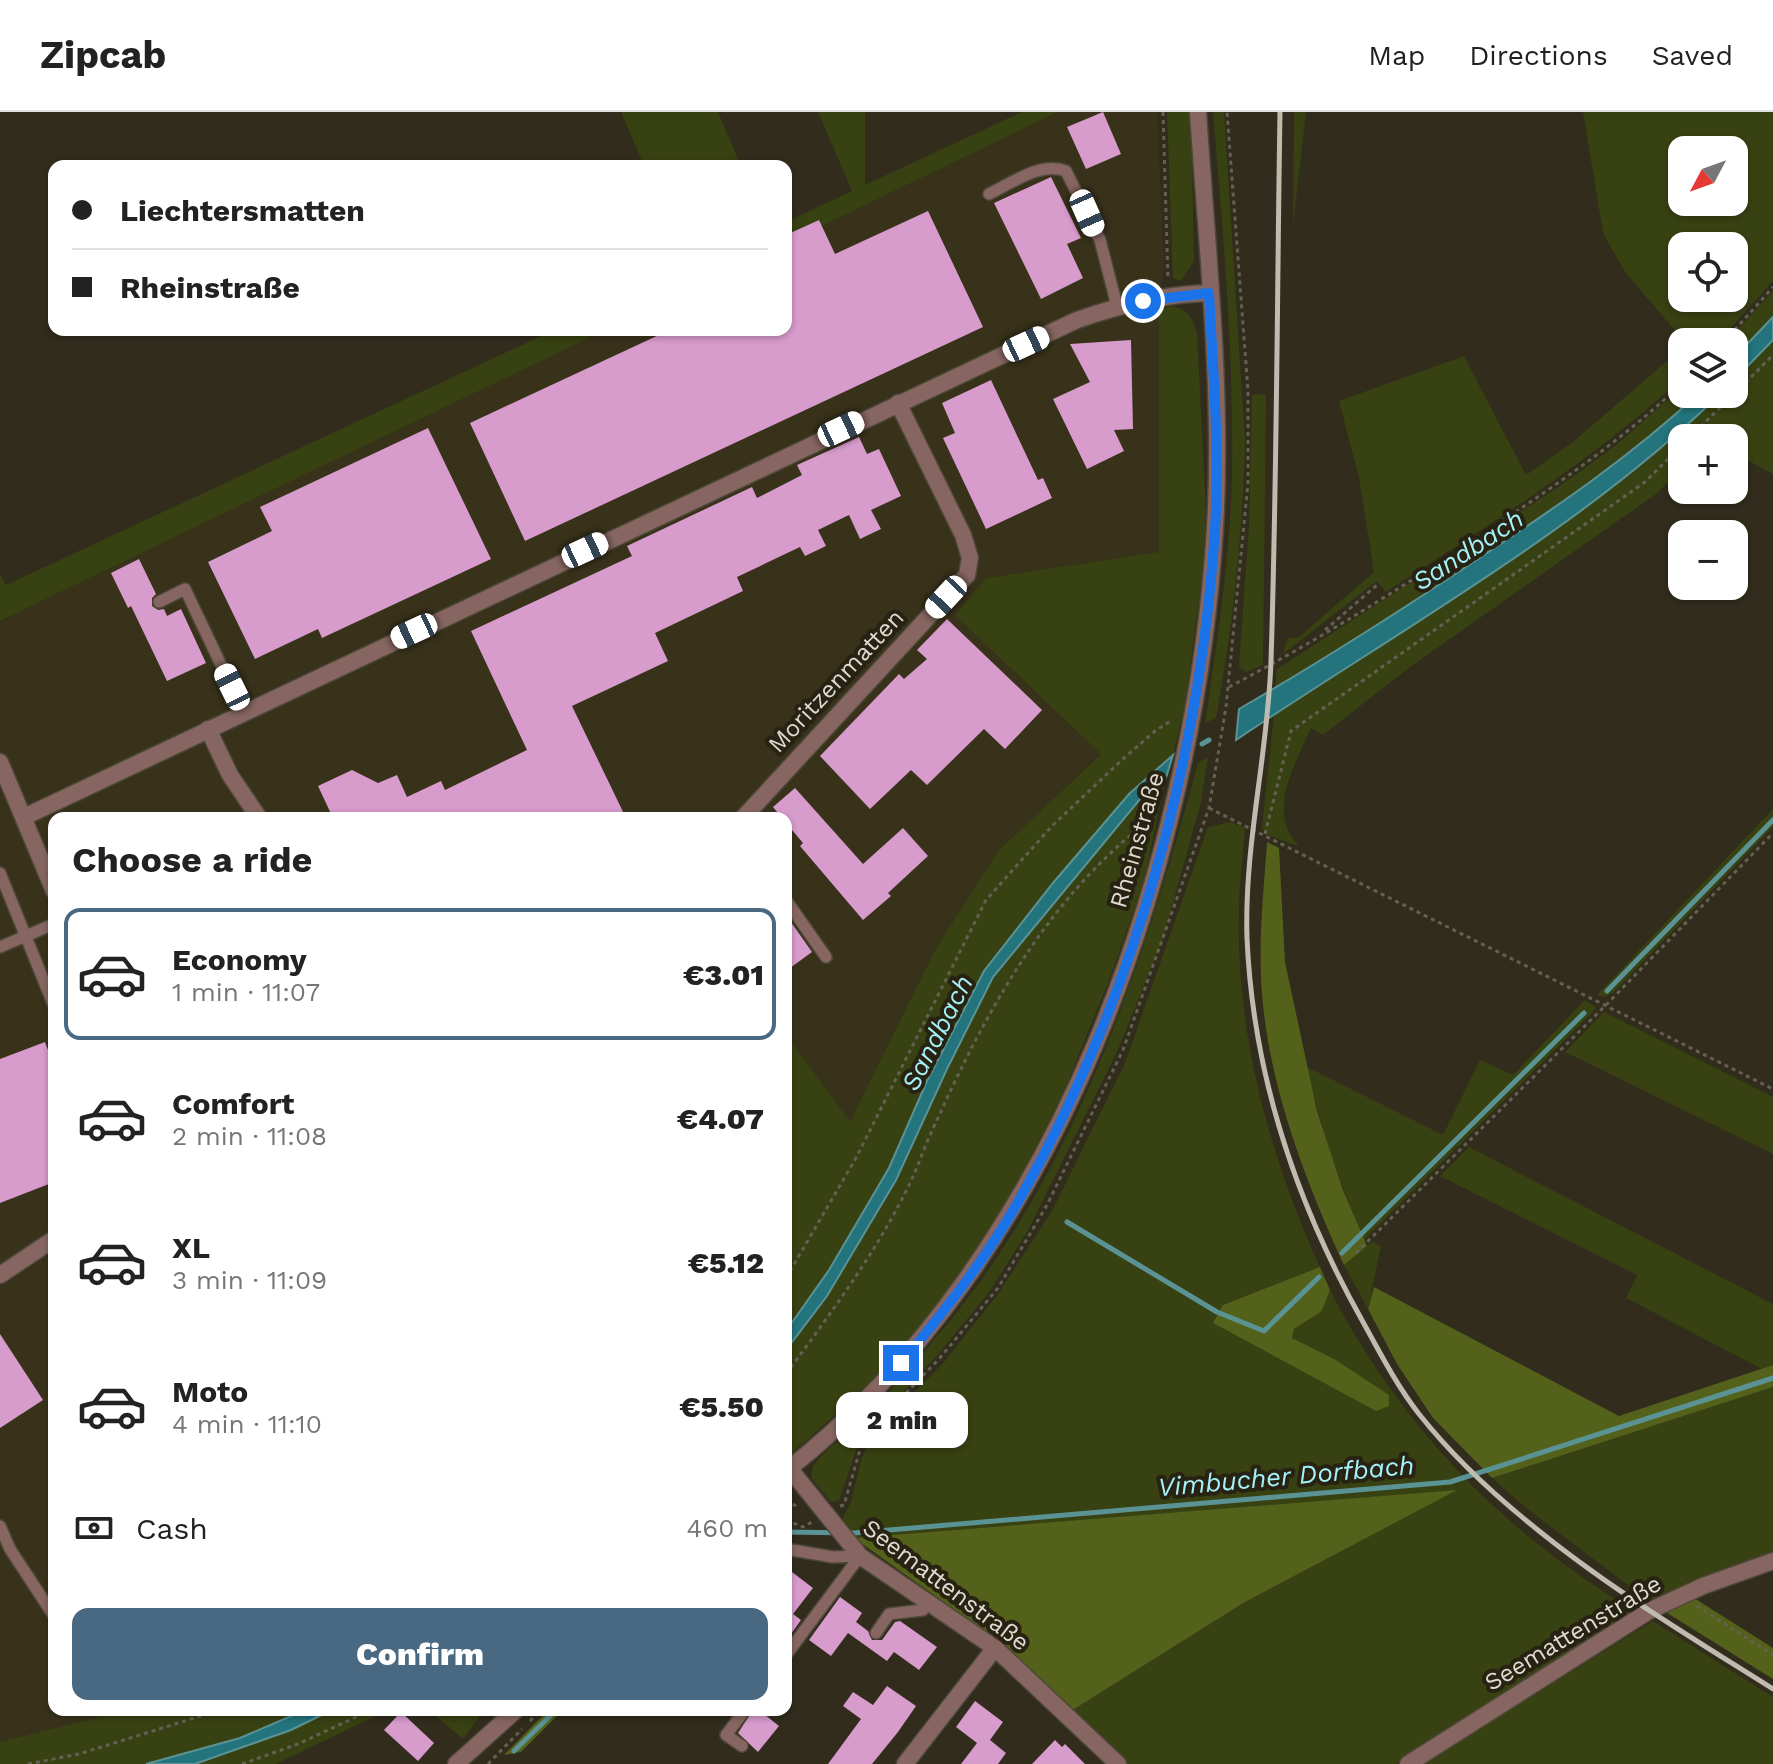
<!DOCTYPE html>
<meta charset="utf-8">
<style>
:root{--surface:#fff;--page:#f6f6f6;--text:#222;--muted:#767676;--line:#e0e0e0;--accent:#496982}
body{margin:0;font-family:"Work Sans",sans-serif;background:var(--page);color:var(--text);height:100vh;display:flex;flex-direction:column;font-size:30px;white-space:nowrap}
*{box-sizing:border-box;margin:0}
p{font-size:26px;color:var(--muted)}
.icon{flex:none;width:44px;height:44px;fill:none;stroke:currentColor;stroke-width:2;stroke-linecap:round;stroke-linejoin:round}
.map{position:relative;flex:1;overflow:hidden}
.sheet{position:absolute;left:48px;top:700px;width:744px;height:904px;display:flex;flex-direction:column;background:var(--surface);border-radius:16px;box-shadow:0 2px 6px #0004}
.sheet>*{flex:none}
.top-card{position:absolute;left:48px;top:48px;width:744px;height:176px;border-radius:16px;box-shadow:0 2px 6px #0004;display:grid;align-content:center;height:176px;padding:0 24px;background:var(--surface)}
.needle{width:52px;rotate:229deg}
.buttons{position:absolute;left:1668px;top:24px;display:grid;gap:16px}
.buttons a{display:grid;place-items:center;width:80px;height:80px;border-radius:16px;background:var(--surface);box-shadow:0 2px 6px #0004;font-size:40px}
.end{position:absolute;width:36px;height:36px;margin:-18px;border:10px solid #1a73e8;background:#fff;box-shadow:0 0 0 4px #fff}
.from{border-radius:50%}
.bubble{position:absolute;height:56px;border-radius:16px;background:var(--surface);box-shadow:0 2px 6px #0004;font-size:26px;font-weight:800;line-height:56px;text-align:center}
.car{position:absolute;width:24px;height:48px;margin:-24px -12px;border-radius:10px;box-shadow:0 0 6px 2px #0007;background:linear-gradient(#fff 24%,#345 0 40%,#fff 0 76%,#345 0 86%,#fff 0)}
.top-card b{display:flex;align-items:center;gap:28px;height:76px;font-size:30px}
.top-card b+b{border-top:2px solid var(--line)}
.top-card i{width:20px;height:20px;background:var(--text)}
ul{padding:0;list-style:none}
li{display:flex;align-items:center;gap:24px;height:132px;margin:0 16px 12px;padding:0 8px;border:4px solid transparent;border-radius:16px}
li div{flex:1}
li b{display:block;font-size:30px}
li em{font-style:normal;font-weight:800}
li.on{border-color:var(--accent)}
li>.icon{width:72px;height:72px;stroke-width:1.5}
h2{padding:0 24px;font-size:36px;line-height:96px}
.pay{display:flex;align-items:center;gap:20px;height:88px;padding:0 24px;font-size:30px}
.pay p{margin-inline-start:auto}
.cta{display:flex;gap:16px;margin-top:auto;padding:16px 24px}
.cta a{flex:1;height:92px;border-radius:16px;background:var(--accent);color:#fff;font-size:32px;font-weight:800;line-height:92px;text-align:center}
header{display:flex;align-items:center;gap:48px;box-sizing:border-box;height:112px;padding:0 40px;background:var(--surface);border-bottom:2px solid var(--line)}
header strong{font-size:38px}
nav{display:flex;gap:44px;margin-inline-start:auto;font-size:28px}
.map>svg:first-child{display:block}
.built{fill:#39321b}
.green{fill:#384112;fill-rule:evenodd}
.forest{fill:#53611a}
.water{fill:#23747c;stroke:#5b9395;stroke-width:2}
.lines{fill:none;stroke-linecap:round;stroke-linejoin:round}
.stream{stroke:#5b9395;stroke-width:5}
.building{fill:#d79bcc}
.service-casing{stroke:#4d4839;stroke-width:14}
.minor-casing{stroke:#4d4839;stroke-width:19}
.tertiary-casing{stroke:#4d4839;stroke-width:19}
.path{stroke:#656152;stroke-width:3;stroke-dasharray:4 4;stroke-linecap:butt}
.service{stroke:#876661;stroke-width:11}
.minor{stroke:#876661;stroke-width:16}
.tertiary{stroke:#876661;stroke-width:16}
.rail{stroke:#bfbbb0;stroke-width:5}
.route{stroke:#1a73e8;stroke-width:10}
.labels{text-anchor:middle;stroke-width:8;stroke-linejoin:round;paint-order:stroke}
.street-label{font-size:24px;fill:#dedad0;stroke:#272212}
.water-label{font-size:26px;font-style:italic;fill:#a5f1f9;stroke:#272212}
</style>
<header>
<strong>Zipcab</strong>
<nav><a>Map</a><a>Directions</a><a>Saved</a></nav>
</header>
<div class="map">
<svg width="1773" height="1652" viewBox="0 0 1773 1652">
<rect width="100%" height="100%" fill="#312c1c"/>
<polygon class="built" points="1058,0 1157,0 1164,154 1159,197 1159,440 986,466 1101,641 998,739 935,838 850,1011 786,922 786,706 54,706 54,1598 128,1598 0,1630 0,509 603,218 786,218 786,130"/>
<g class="green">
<polygon points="621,0 718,0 741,54 644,54"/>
<polygon points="818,0 865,0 865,73 1022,0 1058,0 786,131 786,110 852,79"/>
<polygon points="1167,0 1191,0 1194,149 1181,169 1173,166"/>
<path d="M1213 0H1224L1245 329C1243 421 1233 515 1216 606L1205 611C1217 530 1230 447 1232 364 1234 242 1223 121 1213 0Z"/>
<polygon points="1294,0 1306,0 1293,114"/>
<path d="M1583 0H1773V169L1718 230H1685L1625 160 1603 121ZM1682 38H1734V90H1682ZM1682 134H1734V186H1682Z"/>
<polygon points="1773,179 1773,205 1734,246 1734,230 1726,230"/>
<path d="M1173 194C1188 198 1193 207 1197 221L1206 399 1203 458 1185 594 1173 643 1129 682 1053 771 968 885 889 1056 829 1158 786 1219V922L850 1010 935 838 998 739 1101 642 955 503 986 466 1159 440V197Z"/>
<polygon points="554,218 605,218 0,509 0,462 6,473"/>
<path d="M1773 228V362L1734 341V326H1682V358L1656 382 1410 555 1323 623 1311 616C1295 653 1265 701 1300 735L1265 722 1262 715 1274 603 1439 494 1640 353 1720 282H1734V268Z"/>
<path d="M1682 236V266C1593 349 1488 413 1386 480L1377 469 1283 542 1287 527 1299 525 1374 460 1359 366 1339 289 1464 244 1526 363 1573 330Z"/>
<path d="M1682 275V282H1698C1573 400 1419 485 1275 577L1277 557 1557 376 1615 334Z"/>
<polygon points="1266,282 1263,553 1246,560 1239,555 1249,412 1252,283"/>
<path d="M1208 645 1201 690 1163 827 1117 940 1026 1122 990 1179 936 1245 861 1324 839 1389 831 1390 811 1366C812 1360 812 1354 816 1350 830 1333 850 1321 866 1305 895 1275 922 1242 949 1210 1079 1051 1145 846 1198 651Z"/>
<polygon points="1165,669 1144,769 1110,866 1063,982 1004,1097 973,1146 911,1226 868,1274 786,1346 786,1238 827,1184 993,865 1145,681"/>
<polygon points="1773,697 1773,715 1613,881 1604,885 1597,883"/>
<path d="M1231 710 1245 716C1243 745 1239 773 1239 801 1236 923 1270 1045 1320 1155L1223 1193 1389 1294V1283L1336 1248 1292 1226 1294 1217 1322 1199 1330 1178C1399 1312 1504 1422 1634 1498L1395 1652H1125L1071 1599 1245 1490 1454 1379 854 1426 845 1417 843 1405 851 1390 861 1348 872 1323 945 1249 998 1182 1052 1099 1125 951 1208 715Z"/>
<path d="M1585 888 1596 895 1591 902 1364 1128C1340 1071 1320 1015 1307 955L1443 1023 1480 948 1513 963Z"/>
<polygon points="1604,900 1773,985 1773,1042 1565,940"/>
<polygon points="1469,1035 1773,1192 1773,1253 1762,1257 1626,1186 1637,1163 1440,1064"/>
<polygon points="1372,1130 1381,1134 1368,1197 1344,1153"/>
<polygon points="1773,1275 1773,1444 1649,1489 1526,1396 1492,1366"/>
<polygon points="1653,1509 1773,1585 1773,1652 1422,1652"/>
<polygon points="128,1598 305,1598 240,1626 146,1652 0,1652 0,1630"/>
<polygon points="332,1598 388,1598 276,1652 195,1652 291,1618"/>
<polygon points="429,1598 484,1598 463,1627"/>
</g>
<g class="forest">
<path d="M1267 730 1279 736 1285 850 1317 999 1343 1078 1367 1134 1344 1153C1303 1064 1265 964 1261 865 1259 820 1264 775 1267 730Z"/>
<polygon points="1320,1155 1330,1178 1322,1199 1294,1217 1292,1226 1336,1248 1389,1283 1389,1294 1376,1299 1213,1211 1223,1193"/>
<polygon points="1374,1175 1619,1304 1773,1253 1773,1275 1492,1366 1433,1306 1397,1252 1368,1197"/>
<polygon points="1457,1378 1245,1490 1071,1599 994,1526 854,1426"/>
<polygon points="1694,1486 1773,1536 1773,1567 1664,1499"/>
<polygon points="548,1598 563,1598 521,1640 504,1643"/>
</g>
<g class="water">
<polygon points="1773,205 1773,228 1734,268 1734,246"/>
<path d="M1698 282H1720C1582 417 1396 520 1236 628L1239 597C1320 550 1400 499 1478 447 1555 396 1630 345 1698 282Z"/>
<polygon points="1173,643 1165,669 1145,681 993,865 947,957 896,1068 827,1184 786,1238 786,1219 829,1158 889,1056 927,969 984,859 1053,771 1129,682"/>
<polygon points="305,1598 332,1598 291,1618 195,1652 146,1652 240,1626"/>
</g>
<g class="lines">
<g class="stream">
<polyline points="1202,632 1209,628"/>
<polyline points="1607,879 1773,708"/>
<polyline points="1067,1110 1217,1200 1264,1219 1319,1165"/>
<polyline points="1342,1141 1584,901"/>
<polyline points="786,1420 854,1421 1450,1370 1773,1266"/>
<polyline points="514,1639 556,1598"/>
</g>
</g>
<g class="building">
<polygon points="1103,0 1121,42 1086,57 1067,15"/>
<polygon points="1051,65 1081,126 1067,132 1083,166 1041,187 994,91"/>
<polygon points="928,99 983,215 525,429 470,311 661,222 660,218 786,218 786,123 819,108 835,142"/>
<polygon points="1131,228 1133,317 1114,318 1124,339 1087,357 1053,287 1090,270 1070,232"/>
<polygon points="991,268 1038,368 1043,366 1052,386 986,417 943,326 955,321 942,291"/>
<polygon points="428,316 491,447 322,526 318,517 255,547 208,450 272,419 260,395"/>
<polygon points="859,325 867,342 879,337 901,384 871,398 881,417 860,427 849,403 818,418 826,434 805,444 800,435 737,465 743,479 655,521 668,549 572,594 626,706 333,706 318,674 352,658 378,671 397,663 407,685 441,669 445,678 527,638 471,519 632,444 627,434 752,375 757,386 802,363 797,353"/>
<polygon points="139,447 156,482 152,486 152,494 158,498 164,497 167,504 181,497 206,551 167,569 131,494 128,496 111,461"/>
<polygon points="947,507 1042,598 1005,637 984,617 927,673 911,658 870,697 820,644 899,562 904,567 927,547 917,538"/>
<polygon points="795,676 863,752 903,716 928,744 888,781 891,784 863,808 800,734 803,731 786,711 786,706 782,706 773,695"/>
<polygon points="786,803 812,840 786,859"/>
<polygon points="45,930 54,954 54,1070 0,1091 0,947"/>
<polygon points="0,1222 43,1288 0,1316"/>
<polygon points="792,1460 813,1476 793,1502 801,1508 786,1529 786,1469"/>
<polygon points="840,1485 862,1501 856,1510 868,1519 872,1528 882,1528 895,1510 900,1509 937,1535 919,1558 894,1540 887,1549 848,1521 831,1544 809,1528"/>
<polygon points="887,1574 916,1594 898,1620 872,1652 828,1652 861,1607 843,1594 853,1580 873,1593"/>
<polygon points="975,1589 1003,1610 990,1628 1006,1641 998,1652 961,1652 977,1631 956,1615"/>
<polygon points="753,1598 759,1598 779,1614 758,1640 738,1621"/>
<polygon points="401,1600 434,1631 418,1649 384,1618"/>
<polygon points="1055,1628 1062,1635 1065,1632 1085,1652 1032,1652"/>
</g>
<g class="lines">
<defs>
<g id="service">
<path d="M989 82C1012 71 1041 49 1066 59L1100 128 1117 194"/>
<polyline points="159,490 185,477 243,599"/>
<polyline points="0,761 54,894"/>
<polyline points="786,788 826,845"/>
<polyline points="0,835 54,812"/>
<polyline points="0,1414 10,1437 54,1504"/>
<polyline points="786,1437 833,1445 860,1444 786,1543"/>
<polyline points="876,1521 889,1502 923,1498 927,1492"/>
<polyline points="742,1634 726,1623 745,1598"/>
</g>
<g id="minor">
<polyline points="208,617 230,663 259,706"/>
<polyline points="0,650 54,779"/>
<path d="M24 705 1077 208C1120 193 1163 182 1209 181"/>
<polyline points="743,706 967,463 970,446 963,423 898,291"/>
<polyline points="0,1163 54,1127"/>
<polyline points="789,1356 860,1444 995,1536 1118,1652"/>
<polyline points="905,1652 995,1536"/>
<polyline points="1408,1652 1649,1499 1703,1474 1773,1449"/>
</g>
<g id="tertiary">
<path d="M786 1359C1057 1147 1195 751 1215 416 1223 280 1207 137 1198 0"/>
<polyline points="456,1652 516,1598"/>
</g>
</defs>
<use href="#service" class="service-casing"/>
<use href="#minor" class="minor-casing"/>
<use href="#tertiary" class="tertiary-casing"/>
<g class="path">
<polyline points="1163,0 1168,168"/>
<polyline points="1724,230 1773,175"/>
<polyline points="1734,282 1773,243"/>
<polyline points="1689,326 1734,282"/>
<polyline points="1325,518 1377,473"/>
<path d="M1229 575C1317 529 1401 476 1484 421 1553 375 1622 329 1682 271"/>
<polyline points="1209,696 1773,977"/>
<polyline points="1265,722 1291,619 1645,370 1682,333"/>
<polyline points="1356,1141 1606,893 1773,721"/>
<polyline points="786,1166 856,1046 986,788 1053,713 1123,647 1155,619 1172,608"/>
<path d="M786 1262C831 1201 878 1138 911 1069 920 1049 927 1028 937 1008 988 895 1051 782 1152 706"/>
<polyline points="786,1388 796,1394"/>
<polyline points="840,1394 844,1393 864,1324 939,1247 998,1176 1047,1093 1123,938 1209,696 1226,595 1248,371 1248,279 1227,0"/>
<polyline points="786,1408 803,1415 812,1410"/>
<polyline points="1697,1494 1773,1543"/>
<polyline points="530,1609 541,1598"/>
<polyline points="28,1652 79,1642 220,1598"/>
<polyline points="242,1652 298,1632 371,1598"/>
<polyline points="488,1652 522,1617"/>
</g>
<use href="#service" class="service"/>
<use href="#minor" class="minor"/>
<use href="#tertiary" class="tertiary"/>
<path class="rail" d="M1280 0C1277 183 1277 366 1271 549 1268 642 1244 733 1247 826 1253 963 1296 1091 1363 1210 1380 1241 1397 1274 1419 1302 1450 1341 1490 1379 1528 1410 1604 1473 1689 1524 1773 1577"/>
</g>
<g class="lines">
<path class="route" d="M901 1251C944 1200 985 1148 1018 1090 1134 887 1200 650 1215 417 1220 339 1213 259 1209 181L1143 189"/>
</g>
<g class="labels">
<g class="street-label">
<text transform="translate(836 569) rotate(-47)" y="8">Moritzenmatten</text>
<text transform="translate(1137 728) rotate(-74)" y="8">Rheinstraße</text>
<text transform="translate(946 1473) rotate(37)" y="8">Seemattenstraße</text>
<text transform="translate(1573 1521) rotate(-31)" y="8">Seemattenstraße</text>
</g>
<g class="water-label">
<text transform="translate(1468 438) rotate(-33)" y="9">Sandbach</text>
<text transform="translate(937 921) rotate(-63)" y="9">Sandbach</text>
<text transform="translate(1286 1364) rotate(-5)" y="9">Vimbucher Dorfbach</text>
</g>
</g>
</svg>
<div class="buttons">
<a><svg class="needle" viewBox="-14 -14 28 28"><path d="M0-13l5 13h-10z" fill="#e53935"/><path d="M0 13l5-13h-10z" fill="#767676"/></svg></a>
<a><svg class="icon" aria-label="locate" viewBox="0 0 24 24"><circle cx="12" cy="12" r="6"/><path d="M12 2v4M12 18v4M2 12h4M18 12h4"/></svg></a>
<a><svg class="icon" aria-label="layers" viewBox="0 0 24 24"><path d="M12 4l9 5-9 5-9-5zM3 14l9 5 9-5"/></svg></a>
<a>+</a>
<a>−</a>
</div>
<i class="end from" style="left:1143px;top:189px"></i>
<i class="end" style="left:901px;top:1251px"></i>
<div class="bubble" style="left:836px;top:1280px;width:132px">2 min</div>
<i class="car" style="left:1087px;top:101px;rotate:156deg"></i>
<i class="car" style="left:1026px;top:232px;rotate:65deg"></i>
<i class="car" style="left:841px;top:317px;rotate:65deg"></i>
<i class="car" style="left:585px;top:438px;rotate:65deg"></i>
<i class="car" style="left:946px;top:485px;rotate:223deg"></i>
<i class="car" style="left:414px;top:519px;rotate:245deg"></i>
<i class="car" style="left:232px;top:575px;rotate:334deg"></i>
<div class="top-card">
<b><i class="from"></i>Liechtersmatten</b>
<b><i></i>Rheinstraße</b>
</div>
<section class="sheet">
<h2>Choose a ride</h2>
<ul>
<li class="on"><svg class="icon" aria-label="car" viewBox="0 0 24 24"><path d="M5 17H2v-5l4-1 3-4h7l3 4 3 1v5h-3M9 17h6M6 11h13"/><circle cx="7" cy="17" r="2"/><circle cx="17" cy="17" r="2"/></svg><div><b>Economy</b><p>1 min · 11:07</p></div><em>€3.01</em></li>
<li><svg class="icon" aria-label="car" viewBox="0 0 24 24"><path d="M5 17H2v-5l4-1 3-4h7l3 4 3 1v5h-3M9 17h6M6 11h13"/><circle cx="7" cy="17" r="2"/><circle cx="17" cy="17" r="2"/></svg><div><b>Comfort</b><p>2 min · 11:08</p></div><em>€4.07</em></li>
<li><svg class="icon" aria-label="car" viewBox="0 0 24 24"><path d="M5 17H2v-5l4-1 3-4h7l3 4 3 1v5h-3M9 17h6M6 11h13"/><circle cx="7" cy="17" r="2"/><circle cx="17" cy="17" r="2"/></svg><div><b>XL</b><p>3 min · 11:09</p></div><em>€5.12</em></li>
<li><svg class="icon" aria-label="car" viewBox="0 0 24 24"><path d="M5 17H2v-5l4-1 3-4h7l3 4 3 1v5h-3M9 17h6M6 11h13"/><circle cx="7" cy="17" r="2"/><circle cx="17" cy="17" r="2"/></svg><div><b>Moto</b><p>4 min · 11:10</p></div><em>€5.50</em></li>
</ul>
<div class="pay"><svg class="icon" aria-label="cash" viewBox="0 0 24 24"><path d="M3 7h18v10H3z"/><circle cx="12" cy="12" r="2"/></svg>Cash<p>460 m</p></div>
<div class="cta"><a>Confirm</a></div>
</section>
</div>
